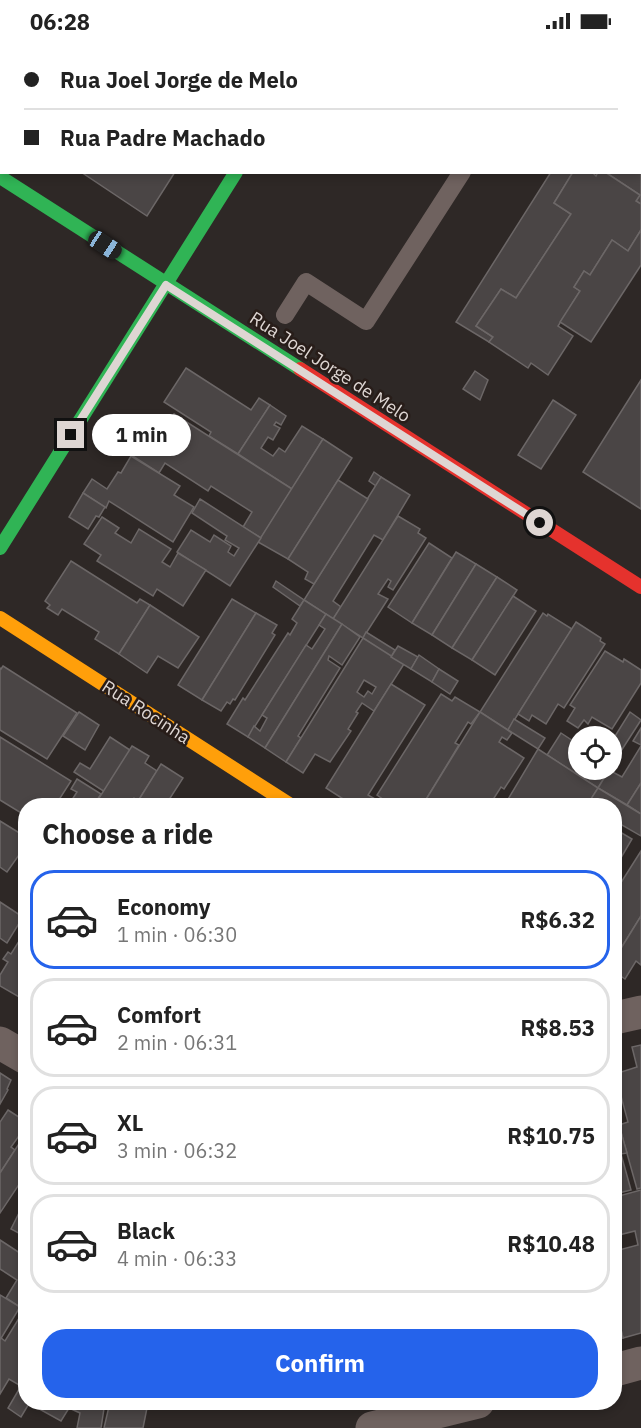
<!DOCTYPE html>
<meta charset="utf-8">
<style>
:root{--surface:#fff;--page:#f2f2f2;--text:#222;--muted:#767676;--line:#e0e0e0;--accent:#2563eb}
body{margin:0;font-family:"IBM Plex Sans",sans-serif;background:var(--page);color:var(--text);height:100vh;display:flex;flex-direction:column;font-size:22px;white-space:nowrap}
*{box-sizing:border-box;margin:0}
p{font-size:20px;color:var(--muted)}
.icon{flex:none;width:33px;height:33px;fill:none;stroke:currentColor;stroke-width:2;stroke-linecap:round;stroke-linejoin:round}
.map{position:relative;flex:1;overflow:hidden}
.side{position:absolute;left:18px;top:756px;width:604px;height:612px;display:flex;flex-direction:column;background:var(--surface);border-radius:24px;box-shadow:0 3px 9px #0003}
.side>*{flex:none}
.guide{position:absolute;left:0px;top:0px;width:642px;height:132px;box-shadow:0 3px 9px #0003;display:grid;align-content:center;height:132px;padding:0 24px;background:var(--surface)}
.tools{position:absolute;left:568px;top:684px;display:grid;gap:12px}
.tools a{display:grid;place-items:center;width:54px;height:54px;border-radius:50%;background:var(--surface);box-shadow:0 3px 9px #0003;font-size:30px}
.end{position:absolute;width:27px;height:27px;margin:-14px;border:8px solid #ded6d3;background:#111;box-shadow:0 0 0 3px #111}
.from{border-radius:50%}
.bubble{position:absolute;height:42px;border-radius:21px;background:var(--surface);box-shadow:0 3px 9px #0003;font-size:20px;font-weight:700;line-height:42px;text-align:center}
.car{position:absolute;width:18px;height:36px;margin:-18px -9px;border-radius:8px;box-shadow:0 0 4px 2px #0007;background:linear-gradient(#222 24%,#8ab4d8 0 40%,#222 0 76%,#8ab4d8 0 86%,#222 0)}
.guide b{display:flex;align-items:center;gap:21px;height:57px;font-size:22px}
.guide b+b{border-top:2px solid var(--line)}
.guide i{width:15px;height:15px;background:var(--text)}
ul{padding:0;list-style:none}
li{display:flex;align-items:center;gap:18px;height:99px;margin:0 12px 9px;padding:0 12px;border:3px solid var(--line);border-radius:24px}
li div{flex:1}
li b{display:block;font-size:22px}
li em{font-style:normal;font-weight:700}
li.active{border-color:var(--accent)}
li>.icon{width:54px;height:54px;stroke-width:1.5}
h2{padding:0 24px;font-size:27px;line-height:72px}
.cta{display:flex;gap:12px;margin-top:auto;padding:12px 24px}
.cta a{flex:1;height:69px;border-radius:24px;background:var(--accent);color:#fff;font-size:24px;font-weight:700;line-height:69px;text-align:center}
.status{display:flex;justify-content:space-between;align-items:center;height:42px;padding:0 30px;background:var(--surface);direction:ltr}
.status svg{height:16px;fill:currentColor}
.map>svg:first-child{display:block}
.building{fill:#4a4545;stroke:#6c6767;stroke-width:1.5;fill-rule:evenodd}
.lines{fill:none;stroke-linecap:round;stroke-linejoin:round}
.lane{stroke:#6f625f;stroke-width:18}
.street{stroke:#6f625f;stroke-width:33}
.fast{stroke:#30b455;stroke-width:14}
.slow{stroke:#ff9f0a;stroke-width:14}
.jam{stroke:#e5322d;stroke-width:14}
.route{stroke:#ded6d3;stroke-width:8}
.labels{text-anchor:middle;stroke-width:5;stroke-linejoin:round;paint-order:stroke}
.street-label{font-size:18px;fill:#ded6d3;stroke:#281d19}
</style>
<div class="status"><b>06:28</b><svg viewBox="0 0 49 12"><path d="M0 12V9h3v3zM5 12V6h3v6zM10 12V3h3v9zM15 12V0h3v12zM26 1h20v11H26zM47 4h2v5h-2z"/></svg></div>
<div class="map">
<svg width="641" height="1386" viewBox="0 0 641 1386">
<rect width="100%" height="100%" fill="#2e2826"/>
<g class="building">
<polygon points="189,0 256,0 255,2 191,2"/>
<polygon points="560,0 619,0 618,2 559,2"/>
<polygon points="640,99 641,100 641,162 636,159 640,153 605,130 640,130"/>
<polygon points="81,130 175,130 147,174"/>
<polygon points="551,130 573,130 554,161 571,172 516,256 501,247 476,284 493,295 489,300 456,280"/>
<polygon points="573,130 592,130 596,134 598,130 605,130 640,153 636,159 641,162 641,188 628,209 612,198 590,233 584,229 574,245 580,249 558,284 573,294 548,333 531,321 528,326 489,300 493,295 476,284 501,247 516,256 571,172 554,161"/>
<polygon points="641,188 641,223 591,300 560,280 580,249 574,245 584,229 590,233 612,198 628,209"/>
<polygon points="186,326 251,368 259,356 270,363 238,412 209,394 211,390 164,360"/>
<polygon points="475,329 488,338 480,358 463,347"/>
<polygon points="641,338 641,467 583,430"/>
<polygon points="553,358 576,373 541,427 518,413"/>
<polygon points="270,363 286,374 281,383 276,380 274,383 280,386 273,398 268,395 261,406 273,414 279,406 285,410 302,384 323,397 292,447 238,412"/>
<polygon points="174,372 292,447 261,496 243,485 252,470 211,444 208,449 165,421 159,431 114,402 124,386 153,405"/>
<polygon points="323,397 352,416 288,517 258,500"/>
<polygon points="131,414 180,444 174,453 194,465 173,500 109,459 106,466 83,451 92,437 107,447 118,430 121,431"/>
<polygon points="374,430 381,435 376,444 369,439"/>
<polygon points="381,435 410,453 383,498 374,493 333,559 341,565 333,577 304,558"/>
<polygon points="338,438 368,457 314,542 305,537 308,530 288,517"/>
<polygon points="83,451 105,465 99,475 96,474 88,487 69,475"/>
<polygon points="200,457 261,496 230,544 177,510 191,488 210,500 214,493 231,504 228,510 234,514 239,506 225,498 227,494 192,471"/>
<polygon points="398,474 420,487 418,491 426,496 393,548 388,545 391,539 388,537 378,552 388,557 363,596 333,577"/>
<polygon points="102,475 119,486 115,491 131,501 139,487 171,507 162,520 170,525 178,511 206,528 183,564 157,547 153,554 97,519 101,513 84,502"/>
<polygon points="429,501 452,516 412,581 388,565"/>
<polygon points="456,510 476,522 432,593 412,581"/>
<polygon points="71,519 137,561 140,557 150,563 119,612 95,597 99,590 62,567 58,573 47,566 50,563 45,559"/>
<polygon points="476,522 497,535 452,606 432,593"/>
<polygon points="497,535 517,548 472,618 452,606"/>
<polygon points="276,539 304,558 300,564 273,545"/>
<polygon points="513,554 536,569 495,633 472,618"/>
<polygon points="232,557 256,571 202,658 178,643"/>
<polygon points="304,558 326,572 248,695 227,682 243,656 245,658 288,591 290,593 297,581 292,577"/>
<polygon points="150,563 199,595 178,626 158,614 147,631 119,612"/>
<polygon points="256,571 277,583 272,591 275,593 235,658 233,657 230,662 227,660 221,669 202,658"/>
<polygon points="543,571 547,574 548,572 572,587 508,688 480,670"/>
<polygon points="326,572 342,582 265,706 248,695 254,684 260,689 267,676 262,673 306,603 312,607 325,587 319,583"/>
<polygon points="576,580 601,596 600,599 605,602 564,666 558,662 546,682 532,673 529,679 518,672"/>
<polygon points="342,582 360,595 342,623 329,614 328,618 340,626 298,694 301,696 286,720 265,706"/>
<polygon points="366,590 395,608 391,615 363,596"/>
<path d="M363 596 404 622 374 669 362 661 356 670 358 671 348 687 351 689 330 720 315 712 303 731 286 720ZM364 638 376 645 372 652 368 649 364 655 357 650Z"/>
<polygon points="398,604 418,615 411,627 391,615"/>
<polygon points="605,609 623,620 624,617 641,628 641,641 612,687 592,675 588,682 584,678 578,686 567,679 575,666 570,663"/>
<polygon points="419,613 439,627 432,640 411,627"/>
<polygon points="3,624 77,671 47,717 0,688 0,626 1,627"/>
<polygon points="439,627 458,639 450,652 432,640"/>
<polygon points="391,642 425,663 368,753 375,757 370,764 354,764 326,746"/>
<polygon points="441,652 452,659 455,655 480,670 471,682 468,680 455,701 459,703 422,764 393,764 377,753"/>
<polygon points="79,670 99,683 85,708 63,694"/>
<polygon points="480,670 512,691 507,698 502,695 499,700 524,716 504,747 501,745 489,764 422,764"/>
<polygon points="630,670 641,678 612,723 612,699"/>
<polygon points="514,677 545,696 538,707 508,688"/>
<polygon points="641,686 641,703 633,699"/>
<polygon points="561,691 579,703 579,728 609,728 598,746 547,713"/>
<polygon points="0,695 71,739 55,764 26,764 26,774 0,758"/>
<polygon points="110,695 133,710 108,752 74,730 80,721 90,727"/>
<polygon points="132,704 149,714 145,721 157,729 138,759 134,756 129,764 94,764"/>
<polygon points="641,704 641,741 627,763 598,746 609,728 622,735"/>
<polygon points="538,707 598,746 587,764 504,764"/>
<polygon points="161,722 183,736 165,764 135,764"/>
<polygon points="77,737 101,752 93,764 68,764 77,750 71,747"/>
<polygon points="641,741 641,772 627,763"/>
<polygon points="598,746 641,772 641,794 615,779 615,764 587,763"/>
<polygon points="0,779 26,795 26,803 7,830 0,825"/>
<polygon points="615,787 632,797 615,826"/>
<polygon points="641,809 641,874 615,916 615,861 619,856 615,853 615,850"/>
<polygon points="0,860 23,875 7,901 0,896"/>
<polygon points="641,874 641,923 636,919 625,937 615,930 615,916"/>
<polygon points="26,888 26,959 0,944 0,933 8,920 3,917 8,910 11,912"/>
<polygon points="641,1003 641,1146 637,1147 619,1083 628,1080 615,1032 637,1025 632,1005"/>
<polygon points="0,1031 11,1038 7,1047 8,1048 0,1062"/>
<polygon points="8,1068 25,1079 26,1084 11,1105 15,1108 0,1131 0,1080"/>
<polygon points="615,1087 616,1091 621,1090 627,1111 621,1112 631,1148 615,1152"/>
<polygon points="26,1091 26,1132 0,1171 0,1131"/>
<polygon points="641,1148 641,1291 623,1296 615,1263 620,1261 615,1239 615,1209 638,1203 635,1189 615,1194 615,1155"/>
<polygon points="26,1157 26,1195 11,1187"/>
<polygon points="0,1198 26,1215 26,1257 20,1265 6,1256 17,1238 0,1227"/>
<polygon points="0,1253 20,1265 0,1298"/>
<polygon points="615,1263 623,1296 615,1297"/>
<polygon points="26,1265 26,1360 30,1360 21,1375 8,1366 21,1344 9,1337 0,1352 0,1298 1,1296 5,1299"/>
<polygon points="34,1360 105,1360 101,1386 77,1386 80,1371 69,1366 61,1379 32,1363"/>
<polygon points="110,1360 141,1360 141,1364 147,1366 143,1386 104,1386"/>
</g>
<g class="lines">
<polyline class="lane" points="285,273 306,240 366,279 462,130"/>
<g class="street">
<polyline points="317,2 318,0"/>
<polyline points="615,976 641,970"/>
<polyline points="0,1001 26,1016"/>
<polyline points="615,1328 641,1321"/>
<polyline points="372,1386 478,1360"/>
</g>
<g class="fast">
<polyline points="0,135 300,327"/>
<polyline points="0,506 236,130"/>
</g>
<polyline class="slow" points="0,576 292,764"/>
<polyline class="jam" points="300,327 641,545"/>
</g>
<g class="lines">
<polyline class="route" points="71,393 166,243 540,481"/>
</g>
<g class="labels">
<g class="street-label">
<text transform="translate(330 325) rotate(33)" y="6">Rua Joel Jorge de Melo</text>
<text transform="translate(146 670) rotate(33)" y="6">Rua Rocinha</text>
</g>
</g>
</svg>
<div class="tools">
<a><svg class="icon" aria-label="locate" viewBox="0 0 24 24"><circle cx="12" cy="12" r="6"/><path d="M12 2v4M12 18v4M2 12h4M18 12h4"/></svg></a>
</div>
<i class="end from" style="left:540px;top:481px"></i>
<i class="end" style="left:71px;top:393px"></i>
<div class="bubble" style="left:92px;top:372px;width:99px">1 min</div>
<i class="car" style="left:105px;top:203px;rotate:123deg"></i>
<div class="guide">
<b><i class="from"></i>Rua Joel Jorge de Melo</b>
<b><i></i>Rua Padre Machado</b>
</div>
<section class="side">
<h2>Choose a ride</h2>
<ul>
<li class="active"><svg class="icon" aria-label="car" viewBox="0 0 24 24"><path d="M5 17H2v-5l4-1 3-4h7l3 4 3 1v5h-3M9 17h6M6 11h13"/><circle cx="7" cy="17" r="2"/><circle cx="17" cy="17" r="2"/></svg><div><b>Economy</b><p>1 min · 06:30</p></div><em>R$6.32</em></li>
<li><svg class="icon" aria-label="car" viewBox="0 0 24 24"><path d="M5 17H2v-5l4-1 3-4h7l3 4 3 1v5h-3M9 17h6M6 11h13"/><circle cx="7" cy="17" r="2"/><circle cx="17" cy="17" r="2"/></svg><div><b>Comfort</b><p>2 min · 06:31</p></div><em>R$8.53</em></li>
<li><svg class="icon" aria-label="car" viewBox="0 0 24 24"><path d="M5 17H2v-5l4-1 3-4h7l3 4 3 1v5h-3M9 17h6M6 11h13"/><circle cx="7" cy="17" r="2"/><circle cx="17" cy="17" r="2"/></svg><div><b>XL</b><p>3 min · 06:32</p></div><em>R$10.75</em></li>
<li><svg class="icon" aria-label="car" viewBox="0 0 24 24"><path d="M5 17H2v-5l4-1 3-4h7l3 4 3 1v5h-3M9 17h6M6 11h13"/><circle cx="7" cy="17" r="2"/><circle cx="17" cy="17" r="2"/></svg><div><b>Black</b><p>4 min · 06:33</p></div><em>R$10.48</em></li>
</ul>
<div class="cta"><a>Confirm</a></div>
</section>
</div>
